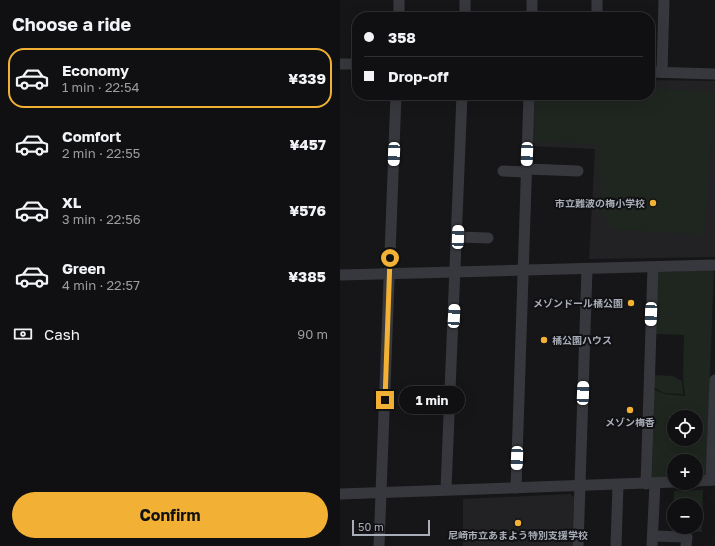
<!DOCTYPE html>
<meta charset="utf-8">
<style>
:root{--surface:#101012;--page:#1e1e20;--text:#f1f3f6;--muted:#9c9d9f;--line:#303032;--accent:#f2b134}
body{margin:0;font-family:"Golos Text","Noto Sans JP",sans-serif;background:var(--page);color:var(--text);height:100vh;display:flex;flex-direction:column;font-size:15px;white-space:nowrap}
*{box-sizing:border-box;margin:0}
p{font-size:13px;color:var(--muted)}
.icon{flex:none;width:22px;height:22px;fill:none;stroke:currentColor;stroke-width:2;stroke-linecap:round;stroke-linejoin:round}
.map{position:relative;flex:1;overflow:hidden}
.drawer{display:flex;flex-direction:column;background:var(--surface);width:340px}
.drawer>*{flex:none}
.hud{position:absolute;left:12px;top:12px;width:303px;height:88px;border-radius:16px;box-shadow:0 4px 16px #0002,0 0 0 1px var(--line);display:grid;align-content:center;height:88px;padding:0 12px;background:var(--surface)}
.fabs{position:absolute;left:327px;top:410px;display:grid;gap:8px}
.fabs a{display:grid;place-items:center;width:36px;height:36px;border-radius:50%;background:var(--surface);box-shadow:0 4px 16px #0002,0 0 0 1px var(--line);font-size:20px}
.scale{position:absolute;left:12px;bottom:10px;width:78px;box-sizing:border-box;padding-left:4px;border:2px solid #a8adb8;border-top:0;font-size:11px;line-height:14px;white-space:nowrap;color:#a8adb8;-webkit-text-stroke:3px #111113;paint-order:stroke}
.end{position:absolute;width:18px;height:18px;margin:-9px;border:5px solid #f2b134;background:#111;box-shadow:0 0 0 2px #111}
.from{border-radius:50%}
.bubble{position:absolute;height:28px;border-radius:14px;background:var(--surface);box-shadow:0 4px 16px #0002,0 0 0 1px var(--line);font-size:13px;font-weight:700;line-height:28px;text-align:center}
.car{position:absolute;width:12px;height:24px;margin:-12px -6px;border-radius:5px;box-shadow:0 0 3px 1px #0007;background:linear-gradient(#fff 24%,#345 0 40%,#fff 0 76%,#345 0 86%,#fff 0)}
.hud b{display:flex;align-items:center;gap:14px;height:38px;font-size:15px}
.hud b+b{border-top:1px solid var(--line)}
.hud i{width:10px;height:10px;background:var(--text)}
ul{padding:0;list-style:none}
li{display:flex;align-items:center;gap:12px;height:60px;margin:0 8px 6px;padding:0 4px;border:2px solid transparent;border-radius:16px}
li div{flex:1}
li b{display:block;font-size:15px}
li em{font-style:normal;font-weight:700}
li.on{border-color:var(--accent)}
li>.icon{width:36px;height:36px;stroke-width:1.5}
h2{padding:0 12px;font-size:18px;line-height:48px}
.pay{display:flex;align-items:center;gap:10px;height:44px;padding:0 12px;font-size:15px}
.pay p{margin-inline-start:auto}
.cta{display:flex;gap:8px;margin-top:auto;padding:8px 12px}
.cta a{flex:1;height:46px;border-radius:24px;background:var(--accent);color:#111;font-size:16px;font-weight:700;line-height:46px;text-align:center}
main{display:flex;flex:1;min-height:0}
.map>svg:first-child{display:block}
.built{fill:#222225}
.green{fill:#1e261f;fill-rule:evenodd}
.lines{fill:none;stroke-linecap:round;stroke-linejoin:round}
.street{stroke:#37383d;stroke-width:11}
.route{stroke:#f2b134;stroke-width:5}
.poi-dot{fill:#f2b134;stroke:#111113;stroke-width:1.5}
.labels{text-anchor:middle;stroke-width:4;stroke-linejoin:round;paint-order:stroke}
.poi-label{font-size:10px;font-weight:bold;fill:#a8adb8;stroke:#111113;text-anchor:end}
</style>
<main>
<section class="drawer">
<h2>Choose a ride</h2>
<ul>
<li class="on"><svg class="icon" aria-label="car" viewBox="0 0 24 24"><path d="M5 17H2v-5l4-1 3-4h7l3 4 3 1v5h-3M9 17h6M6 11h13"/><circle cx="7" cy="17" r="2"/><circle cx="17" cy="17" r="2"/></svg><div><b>Economy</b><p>1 min · 22:54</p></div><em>¥339</em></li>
<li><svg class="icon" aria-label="car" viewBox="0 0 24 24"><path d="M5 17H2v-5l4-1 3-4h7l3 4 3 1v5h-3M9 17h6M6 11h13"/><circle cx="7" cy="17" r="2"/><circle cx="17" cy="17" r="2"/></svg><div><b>Comfort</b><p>2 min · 22:55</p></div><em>¥457</em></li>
<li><svg class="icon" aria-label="car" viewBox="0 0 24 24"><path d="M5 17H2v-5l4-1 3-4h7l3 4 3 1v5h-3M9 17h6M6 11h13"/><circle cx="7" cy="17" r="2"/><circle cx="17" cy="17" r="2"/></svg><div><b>XL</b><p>3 min · 22:56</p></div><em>¥576</em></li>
<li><svg class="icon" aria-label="car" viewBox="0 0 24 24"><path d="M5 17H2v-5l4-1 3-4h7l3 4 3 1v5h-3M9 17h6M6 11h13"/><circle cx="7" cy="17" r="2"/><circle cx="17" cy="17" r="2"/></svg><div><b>Green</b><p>4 min · 22:57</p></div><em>¥385</em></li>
</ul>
<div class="pay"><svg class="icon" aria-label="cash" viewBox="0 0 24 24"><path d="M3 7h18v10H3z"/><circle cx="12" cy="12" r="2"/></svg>Cash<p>90 m</p></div>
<div class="cta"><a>Confirm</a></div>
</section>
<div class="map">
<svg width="375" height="546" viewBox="0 0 375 546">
<rect width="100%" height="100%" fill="#161618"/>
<g class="built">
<polygon points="310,80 375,81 375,257 249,259 255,149 190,146 193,95 310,95"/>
<polygon points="230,494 234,497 232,546 123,546 123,499"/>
</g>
<g class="green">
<polygon points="310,88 375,93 364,235 272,229 262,215 259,144 194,142 198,95 310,95"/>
<path d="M374 270 366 475 356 476V461H334V477L312 478 314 390 325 394 345 396 343 379 344 335 316 334 318 272ZM334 417H356V439H334Z"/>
<polygon points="313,375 333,376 342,381 343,394 324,393 313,387"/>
<path d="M363 490 362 532H333L334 491ZM334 505H356V527H334Z"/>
</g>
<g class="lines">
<g class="street">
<polyline points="59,17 59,0"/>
<polyline points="125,17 125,0"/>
<polyline points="192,17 192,0"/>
<polyline points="257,17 257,0"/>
<polyline points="0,64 17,64"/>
<polyline points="310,72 375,74"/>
<polyline points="322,72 324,0"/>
<polyline points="187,169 238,171"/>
<polyline points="163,171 186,172"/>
<polyline points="118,237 148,238"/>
<polyline points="0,275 375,265"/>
<polyline points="371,480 375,380"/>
<polyline points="356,481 375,480"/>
<polyline points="306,484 313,267"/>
<polyline points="176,488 189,95"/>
<polyline points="106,489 122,95"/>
<polyline points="0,494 334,482"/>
<polyline points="313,536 347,537 346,546"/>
<polyline points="39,546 56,95"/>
<polyline points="238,546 247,269"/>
<polyline points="276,546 278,485"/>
<polyline points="312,546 315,483"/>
</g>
</g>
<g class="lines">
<polyline class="route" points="45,400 50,258"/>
</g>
<g class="poi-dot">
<circle cx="313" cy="203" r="4"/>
<circle cx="291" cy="303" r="4"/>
<circle cx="204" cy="340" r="4"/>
<circle cx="290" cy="410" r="4"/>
<circle cx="178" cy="523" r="4"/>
</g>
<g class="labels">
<g class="poi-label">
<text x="305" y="207">市立難波の梅小学校</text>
<text x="283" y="307">メゾンドール橘公園</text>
<text x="212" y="344" text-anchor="start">橘公園ハウス</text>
<text x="290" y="426" text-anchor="middle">メゾン梅香</text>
<text x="178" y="539" text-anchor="middle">尼崎市立あまよう特別支援学校</text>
</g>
</g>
</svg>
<div class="fabs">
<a><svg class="icon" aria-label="locate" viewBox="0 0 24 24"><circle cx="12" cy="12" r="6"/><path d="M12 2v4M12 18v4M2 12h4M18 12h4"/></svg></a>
<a>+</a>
<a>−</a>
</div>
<div class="scale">50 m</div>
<i class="end from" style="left:50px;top:258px"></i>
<i class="end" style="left:45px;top:400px"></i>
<div class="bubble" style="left:59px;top:386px;width:66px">1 min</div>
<i class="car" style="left:54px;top:154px;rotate:182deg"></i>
<i class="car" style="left:187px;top:154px;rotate:182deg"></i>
<i class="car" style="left:118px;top:237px;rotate:2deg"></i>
<i class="car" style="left:311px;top:314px;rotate:182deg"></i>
<i class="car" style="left:114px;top:316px;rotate:3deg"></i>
<i class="car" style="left:243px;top:393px;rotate:2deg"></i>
<i class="car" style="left:177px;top:458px;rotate:182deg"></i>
<div class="hud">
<b><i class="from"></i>358</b>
<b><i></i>Drop-off</b>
</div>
</div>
</main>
